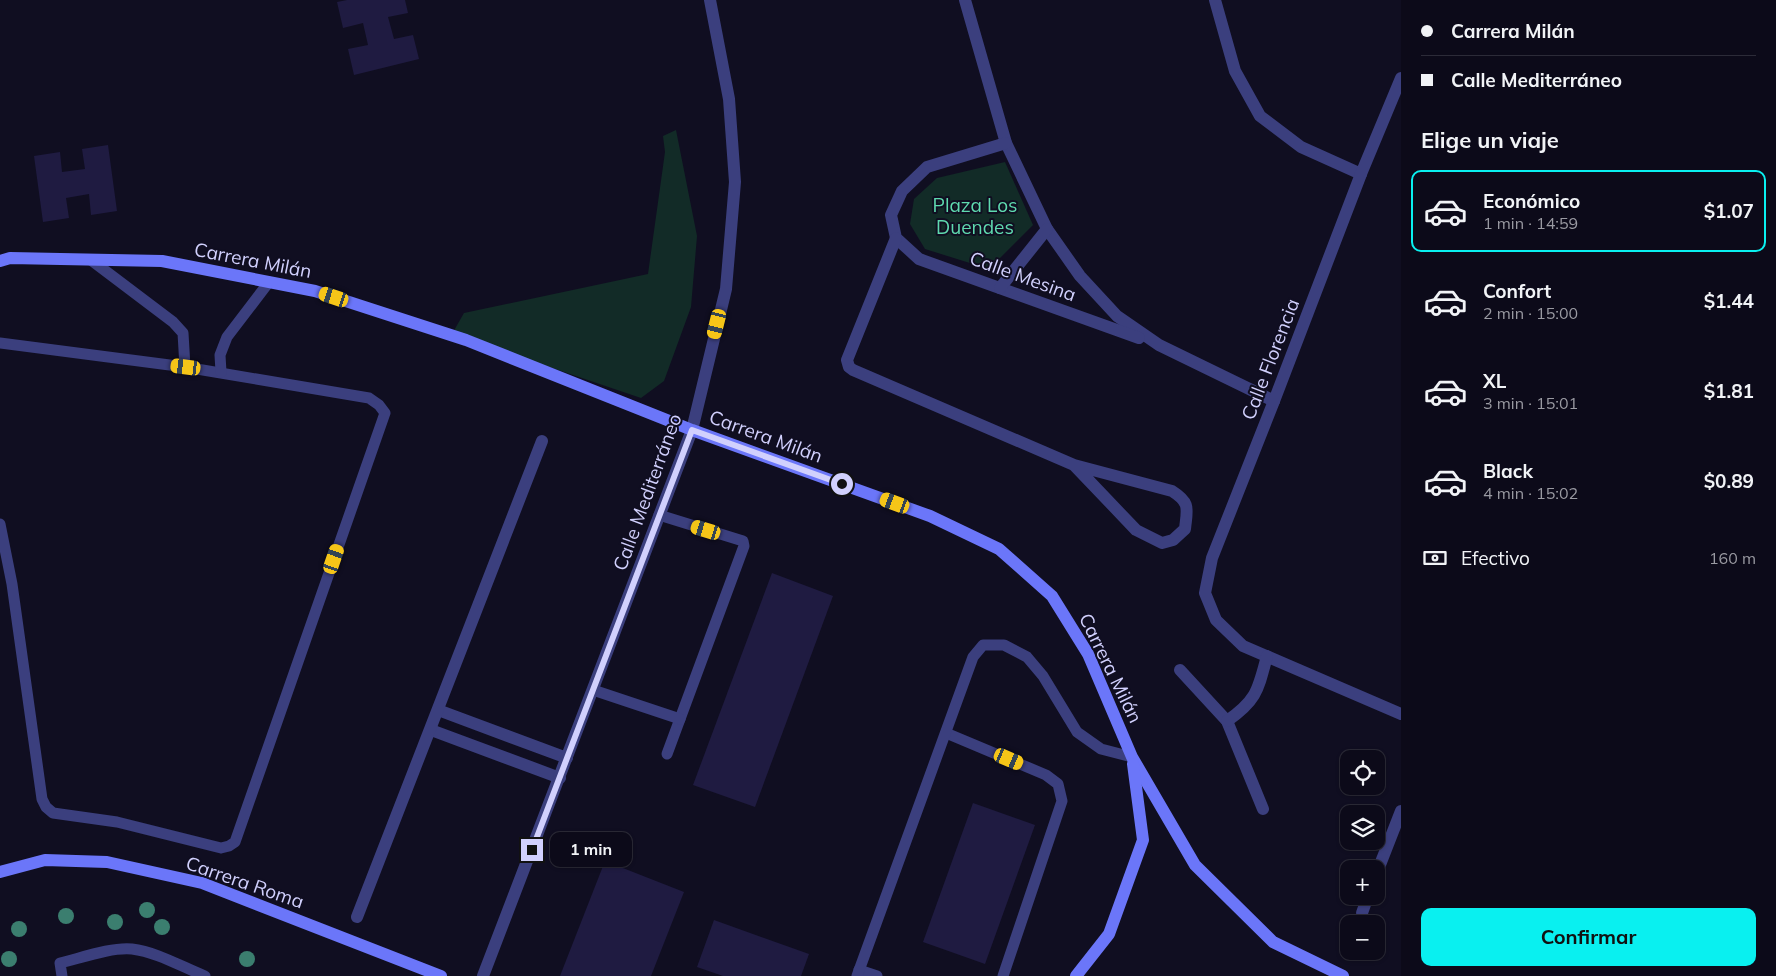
<!DOCTYPE html>
<html lang="es">
<meta charset="utf-8">
<style>
:root{--surface:#0c0a19;--page:#151322;--text:#f1f3f6;--muted:#9a9aa2;--line:#2c2b38;--accent:#09f0f0}
body{margin:0;font-family:Mulish,sans-serif;background:var(--page);color:var(--text);height:100vh;display:flex;flex-direction:column;font-size:19px;white-space:nowrap}
*{box-sizing:border-box;margin:0}
p{font-size:16px;color:var(--muted)}
.icon{flex:none;width:28px;height:28px;fill:none;stroke:currentColor;stroke-width:2;stroke-linecap:round;stroke-linejoin:round}
.map{position:relative;flex:1;overflow:hidden}
.sheet{display:flex;flex-direction:column;background:var(--surface);width:375px}
.sheet>*{flex:none}
.banner{display:grid;align-content:center;height:110px;padding:0 20px;background:var(--surface)}
.fabs{position:absolute;left:1340px;top:750px;display:grid;gap:10px}
.fabs a{display:grid;place-items:center;width:45px;height:45px;border-radius:10px;background:var(--surface);box-shadow:0 1px 4px #0004,0 0 0 1px var(--line);font-size:25px}
.end{position:absolute;width:22px;height:22px;margin:-11px;border:6px solid #d1d0fd;background:#111;box-shadow:0 0 0 2px #111}
.from{border-radius:50%}
.bubble{position:absolute;height:35px;border-radius:10px;background:var(--surface);box-shadow:0 1px 4px #0004,0 0 0 1px var(--line);font-size:16px;font-weight:700;line-height:35px;text-align:center}
.car{position:absolute;width:15px;height:30px;margin:-15px -8px;border-radius:6px;box-shadow:0 0 4px 1px #0007;background:linear-gradient(#f5c518 24%,#345 0 40%,#f5c518 0 76%,#345 0 86%,#f5c518 0)}
.banner b{display:flex;align-items:center;gap:18px;height:48px;font-size:19px}
.banner b+b{border-top:1px solid var(--line)}
.banner i{width:12px;height:12px;background:var(--text)}
ul{padding:0;list-style:none}
li{display:flex;align-items:center;gap:15px;height:82px;margin:0 10px 8px;padding:0 10px;border:2px solid transparent;border-radius:10px}
li div{flex:1}
li b{display:block;font-size:19px}
li em{font-style:normal;font-weight:700}
li.selected{border-color:var(--accent)}
li>.icon{width:45px;height:45px;stroke-width:1.5}
h2{padding:0 20px;font-size:22px;line-height:60px}
.pay{display:flex;align-items:center;gap:12px;height:55px;padding:0 20px;font-size:19px}
.pay p{margin-inline-start:auto}
.button{display:flex;gap:10px;margin-top:auto;padding:10px 20px}
.button a{flex:1;height:58px;border-radius:10px;background:var(--accent);color:#111;font-size:20px;font-weight:700;line-height:58px;text-align:center}
main{display:flex;flex:1;min-height:0}
.map>svg:first-child{display:block}
.green{fill:#122b27}
.building{fill:#1f1b41}
.lines{fill:none;stroke-linecap:round;stroke-linejoin:round}
.lane{stroke:#3b3f7e;stroke-width:11}
.street{stroke:#3b3f7e;stroke-width:12}
.secondary{stroke:#6b76f9;stroke-width:12}
.tree{fill:#3b7e6f}
.route{stroke:#d1d0fd;stroke-width:6}
.labels{text-anchor:middle;stroke-width:4;stroke-linejoin:round;paint-order:stroke}
.park-label{font-size:19px;fill:#5fdaaf;stroke:#100e21}
.street-label{font-size:19px;fill:#d1d0fd;stroke:#100e21}
</style>
<main>
<div class="map">
<svg width="1401" height="976" viewBox="0 0 1401 976">
<rect width="100%" height="100%" fill="#100e21"/>
<g class="green">
<polygon points="676,130 697,236 691,307 664,381 641,398 452,334 464,313 648,274 665,152 663,136"/>
<polygon points="1005,162 1033,225 989,269 925,249 910,224 914,199 937,178"/>
</g>
<g class="building">
<polygon points="347,0 405,0 408,13 388,17 394,39 413,35 419,59 354,75 348,49 368,45 363,23 343,28 337,2"/>
<polygon points="108,145 117,211 91,215 89,194 66,198 69,218 43,222 34,156 60,152 62,172 85,169 82,149"/>
<polygon points="772,573 833,596 755,807 693,785"/>
<polygon points="973,803 1035,825 985,964 923,942"/>
<polygon points="605,861 684,892 651,976 560,976"/>
<polygon points="714,920 809,954 801,976 723,976 697,967"/>
</g>
<g class="lines">
<g class="lane">
<polyline points="91,260 173,322 183,333 185,367"/>
<polyline points="0,343 185,367 369,398 379,405 385,413 235,842 229,846 221,848 117,822 53,813 46,807 42,799 12,584 0,524"/>
<polyline points="221,372 220,355 227,337 269,282"/>
<polyline points="659,515 743,541 744,546 667,754"/>
<polyline points="593,690 680,719"/>
<polyline points="946,733 1046,775 1058,784 1062,801 1003,976"/>
<polyline points="859,970 877,976"/>
<path d="M62 976 60 963C81 958 111 947 132 949 157 952 182 967 205 976"/>
<polyline points="857,976 973,657 983,645 1004,645 1027,657 1043,676 1077,732 1101,749 1132,757"/>
</g>
<g class="street">
<polyline points="965,0 1006,143 1047,229 1080,276 1117,316 1159,345 1274,401"/>
<polyline points="1215,0 1235,71 1260,116 1301,147 1361,174"/>
<polyline points="1401,78 1361,174 1274,401 1212,558 1205,593 1216,620 1243,646 1401,714"/>
<polyline points="1006,143 927,167 902,191 891,215 896,238 919,259 1139,338"/>
<path d="M896 238 847 360 849 367 853 370 1074 465 1172 491C1191 503 1187 509 1185 529L1173 540 1162 543 1136 530 1074 465"/>
<polyline points="1000,288 1047,229"/>
<polyline points="1180,670 1227,721 1263,809"/>
<polyline points="438,710 567,758"/>
<path d="M1227 721C1257 700 1258 690 1267 656"/>
<polyline points="431,730 560,778"/>
<polyline points="1376,875 1401,811"/>
<polyline points="1362,913 1368,896"/>
<polyline points="357,917 542,441"/>
<polyline points="483,976 692,430 726,289 735,182 729,99 710,0"/>
</g>
<g class="secondary">
<polyline points="0,261 10,258 162,261 315,291 466,340 692,430 930,516 999,549 1052,596 1088,654 1132,757 1195,865 1273,942 1343,976"/>
<polyline points="0,872 45,860 107,862 202,883 441,976"/>
<polyline points="1076,976 1109,934 1143,840 1133,764"/>
</g>
</g>
<g class="tree">
<circle cx="147" cy="910" r="8"/>
<circle cx="66" cy="916" r="8"/>
<circle cx="115" cy="922" r="8"/>
<circle cx="162" cy="927" r="8"/>
<circle cx="19" cy="929" r="8"/>
<circle cx="9" cy="959" r="8"/>
<circle cx="247" cy="959" r="8"/>
</g>
<g class="lines">
<polyline class="route" points="532,850 692,430 842,484"/>
</g>
<g class="labels">
<g class="park-label">
<text x="975" y="212">Plaza Los<tspan x="975" dy="22">Duendes</tspan></text>
</g>
<g class="street-label">
<text transform="translate(253 260) rotate(11)" y="7">Carrera Milán</text>
<text transform="translate(1023 276) rotate(20)" y="7">Calle Mesina</text>
<text transform="translate(1270 359) rotate(-69)" y="7">Calle Florencia</text>
<text transform="translate(766 436) rotate(20)" y="7">Carrera Milán</text>
<text transform="translate(647 492) rotate(-70)" y="7">Calle Mediterráneo</text>
<text transform="translate(1111 668) rotate(64)" y="7">Carrera Milán</text>
<text transform="translate(245 882) rotate(19)" y="7">Carrera Roma</text>
</g>
</g>
</svg>
<div class="fabs">
<a><svg class="icon" aria-label="locate" viewBox="0 0 24 24"><circle cx="12" cy="12" r="6"/><path d="M12 2v4M12 18v4M2 12h4M18 12h4"/></svg></a>
<a><svg class="icon" aria-label="layers" viewBox="0 0 24 24"><path d="M12 4l9 5-9 5-9-5zM3 14l9 5 9-5"/></svg></a>
<a>+</a>
<a>−</a>
</div>
<i class="end from" style="left:842px;top:484px"></i>
<i class="end" style="left:532px;top:850px"></i>
<div class="bubble" style="left:550px;top:832px;width:82px">1 min</div>
<i class="car" style="left:334px;top:297px;rotate:288deg"></i>
<i class="car" style="left:717px;top:324px;rotate:194deg"></i>
<i class="car" style="left:186px;top:367px;rotate:277deg"></i>
<i class="car" style="left:895px;top:503px;rotate:290deg"></i>
<i class="car" style="left:706px;top:530px;rotate:287deg"></i>
<i class="car" style="left:334px;top:559px;rotate:19deg"></i>
<i class="car" style="left:1009px;top:759px;rotate:113deg"></i>
</div>
<section class="sheet">
<div class="banner">
<b><i class="from"></i>Carrera Milán</b>
<b><i></i>Calle Mediterráneo</b>
</div>
<h2>Elige un viaje</h2>
<ul>
<li class="selected"><svg class="icon" aria-label="car" viewBox="0 0 24 24"><path d="M5 17H2v-5l4-1 3-4h7l3 4 3 1v5h-3M9 17h6M6 11h13"/><circle cx="7" cy="17" r="2"/><circle cx="17" cy="17" r="2"/></svg><div><b>Económico</b><p>1 min · 14:59</p></div><em>$1.07</em></li>
<li><svg class="icon" aria-label="car" viewBox="0 0 24 24"><path d="M5 17H2v-5l4-1 3-4h7l3 4 3 1v5h-3M9 17h6M6 11h13"/><circle cx="7" cy="17" r="2"/><circle cx="17" cy="17" r="2"/></svg><div><b>Confort</b><p>2 min · 15:00</p></div><em>$1.44</em></li>
<li><svg class="icon" aria-label="car" viewBox="0 0 24 24"><path d="M5 17H2v-5l4-1 3-4h7l3 4 3 1v5h-3M9 17h6M6 11h13"/><circle cx="7" cy="17" r="2"/><circle cx="17" cy="17" r="2"/></svg><div><b>XL</b><p>3 min · 15:01</p></div><em>$1.81</em></li>
<li><svg class="icon" aria-label="car" viewBox="0 0 24 24"><path d="M5 17H2v-5l4-1 3-4h7l3 4 3 1v5h-3M9 17h6M6 11h13"/><circle cx="7" cy="17" r="2"/><circle cx="17" cy="17" r="2"/></svg><div><b>Black</b><p>4 min · 15:02</p></div><em>$0.89</em></li>
</ul>
<div class="pay"><svg class="icon" aria-label="cash" viewBox="0 0 24 24"><path d="M3 7h18v10H3z"/><circle cx="12" cy="12" r="2"/></svg>Efectivo<p>160 m</p></div>
<div class="button"><a>Confirmar</a></div>
</section>
</main>
